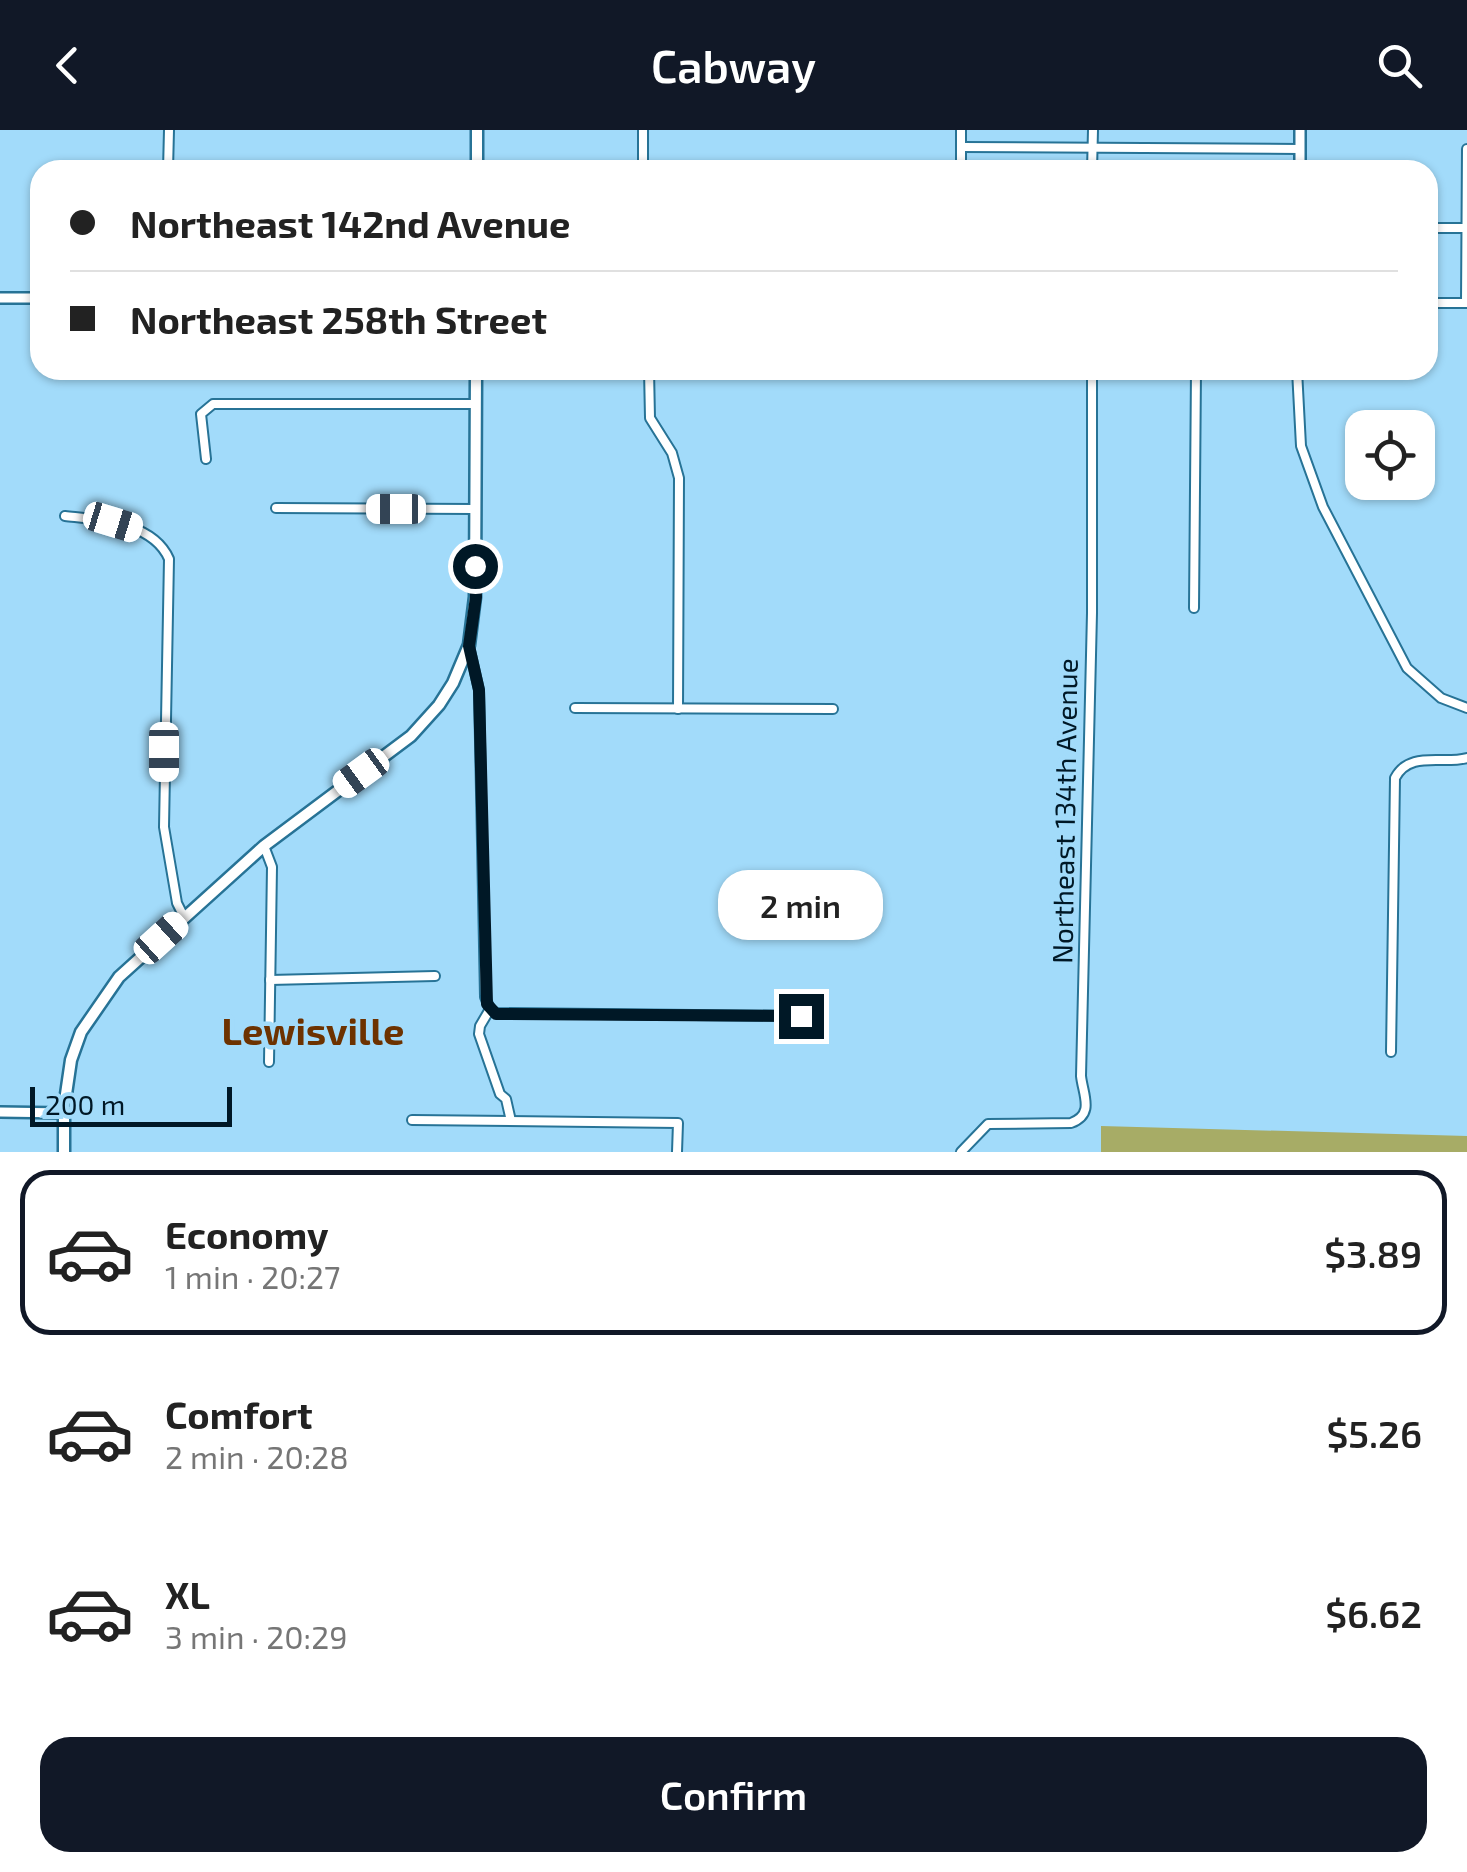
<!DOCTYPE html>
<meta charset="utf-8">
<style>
:root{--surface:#fff;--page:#f2f2f2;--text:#222;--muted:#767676;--line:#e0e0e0;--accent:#111827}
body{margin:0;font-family:"Exo 2",sans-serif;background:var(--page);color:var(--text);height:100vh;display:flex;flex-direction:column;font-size:38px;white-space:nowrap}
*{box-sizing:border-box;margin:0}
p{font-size:32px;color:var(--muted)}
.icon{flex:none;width:55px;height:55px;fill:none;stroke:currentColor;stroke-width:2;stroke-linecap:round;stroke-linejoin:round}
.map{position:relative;height:1022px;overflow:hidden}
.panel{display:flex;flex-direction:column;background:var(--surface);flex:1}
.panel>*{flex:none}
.guide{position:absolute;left:30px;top:30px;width:1408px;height:220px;border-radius:30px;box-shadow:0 2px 8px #0004;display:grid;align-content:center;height:220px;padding:0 40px;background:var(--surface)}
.controls{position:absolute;left:1345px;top:280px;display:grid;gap:20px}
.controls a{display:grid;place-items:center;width:90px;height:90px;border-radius:20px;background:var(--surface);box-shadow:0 2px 8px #0004;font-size:50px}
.scale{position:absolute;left:30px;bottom:25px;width:202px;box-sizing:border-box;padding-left:10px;border:5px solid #001826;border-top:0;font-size:28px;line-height:35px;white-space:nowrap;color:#001826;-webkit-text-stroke:8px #a2dbfa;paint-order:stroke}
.end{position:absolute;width:45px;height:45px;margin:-22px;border:12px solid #001826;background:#fff;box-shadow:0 0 0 5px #fff}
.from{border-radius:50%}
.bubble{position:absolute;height:70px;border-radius:30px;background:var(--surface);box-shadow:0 2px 8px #0004;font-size:32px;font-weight:600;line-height:70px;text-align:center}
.car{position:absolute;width:30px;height:60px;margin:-30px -15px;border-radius:12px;box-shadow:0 0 8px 2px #0007;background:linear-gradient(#fff 24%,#345 0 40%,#fff 0 76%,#345 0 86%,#fff 0)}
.guide b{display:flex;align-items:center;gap:35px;height:95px;font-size:38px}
.guide b+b{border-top:2px solid var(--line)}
.guide i{width:25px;height:25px;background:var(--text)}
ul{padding:18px 0 0;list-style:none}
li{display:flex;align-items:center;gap:30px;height:165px;margin:0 20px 15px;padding:0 20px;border:5px solid transparent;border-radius:30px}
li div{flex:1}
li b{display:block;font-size:38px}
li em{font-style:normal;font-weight:600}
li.on{border-color:var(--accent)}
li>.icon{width:90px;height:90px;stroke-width:1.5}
.primary-button{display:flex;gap:20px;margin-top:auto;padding:20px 40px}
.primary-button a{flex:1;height:115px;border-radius:30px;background:var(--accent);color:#fff;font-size:40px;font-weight:600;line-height:115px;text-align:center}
header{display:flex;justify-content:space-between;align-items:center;height:130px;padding:0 40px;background:var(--accent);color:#fff;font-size:45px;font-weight:600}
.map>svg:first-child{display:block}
.green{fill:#a7ac66}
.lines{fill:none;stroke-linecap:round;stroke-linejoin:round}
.minor-casing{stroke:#277396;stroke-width:12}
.tertiary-casing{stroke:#277396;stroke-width:14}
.secondary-casing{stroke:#277396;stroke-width:15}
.minor{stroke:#fff;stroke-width:8}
.tertiary{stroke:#fff;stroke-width:9}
.secondary{stroke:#fff;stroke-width:10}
.route{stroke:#001826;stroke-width:12}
.labels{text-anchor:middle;stroke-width:9;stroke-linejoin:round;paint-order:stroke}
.street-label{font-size:28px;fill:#001826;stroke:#a2dbfa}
.district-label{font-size:38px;font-weight:bold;fill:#6d3200;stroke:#a2dbfa}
</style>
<header><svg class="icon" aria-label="back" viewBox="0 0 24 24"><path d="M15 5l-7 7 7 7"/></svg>Cabway<svg class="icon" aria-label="search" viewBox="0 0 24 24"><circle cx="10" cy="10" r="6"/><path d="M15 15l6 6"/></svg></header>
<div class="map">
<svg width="1467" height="1022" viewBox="0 0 1467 1022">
<rect width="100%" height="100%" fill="#a2dbfa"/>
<polygon class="green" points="1101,996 1467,1006 1467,1022 1101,1022"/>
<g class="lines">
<defs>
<g id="minor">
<polyline points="961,17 1300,19"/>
<polyline points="168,40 169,0"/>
<polyline points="643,40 643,0"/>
<polyline points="961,40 961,0"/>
<polyline points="1092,40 1093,0"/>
<polyline points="1428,98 1467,98"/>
<polyline points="1428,173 1467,173"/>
<polyline points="1466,173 1467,19"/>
<polyline points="649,240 650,288 672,323 679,348 678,579"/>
<polyline points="1297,240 1301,316 1323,377 1407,538 1441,568 1467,578"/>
<polyline points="206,329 201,284 213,274 475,274"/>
<polyline points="276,378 475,379"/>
<path d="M65 386C100 390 153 392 169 429L164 697 177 773 184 787"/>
<polyline points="1194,478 1196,240"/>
<polyline points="469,516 479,560 485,867 490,879"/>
<polyline points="575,578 833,579"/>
<polyline points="264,716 272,737 269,932"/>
<polyline points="270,850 435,846"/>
<polyline points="490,879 496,883 801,886"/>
<polyline points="490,879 480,896 479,904 500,964 506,969 511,991"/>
<path d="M1391 922 1395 648C1410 620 1442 635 1467 628"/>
<polyline points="412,990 678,993 677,1022"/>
<path d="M961 1022 988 994 1071 993C1095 984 1083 965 1081 946L1092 483V240"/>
</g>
<g id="tertiary">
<polyline points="1300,40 1300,0"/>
<polyline points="0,168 40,168"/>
<polyline points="0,982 65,983"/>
</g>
<g id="secondary">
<polyline points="477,40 477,0"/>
<polyline points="65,971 71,930 81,902 119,847 264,716 411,606 439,575 453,553 469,515 475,467 476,240"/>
<polyline points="64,1022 64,989"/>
</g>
</defs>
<use href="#minor" class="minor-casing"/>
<use href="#tertiary" class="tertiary-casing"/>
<use href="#secondary" class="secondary-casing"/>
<use href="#minor" class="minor"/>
<use href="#tertiary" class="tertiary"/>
<use href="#secondary" class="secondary"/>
</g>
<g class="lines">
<polyline class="route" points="475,436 476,467 469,516 479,560 487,874 496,884 801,886"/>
</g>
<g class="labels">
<g class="street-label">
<text transform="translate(1065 681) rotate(-89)" y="10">Northeast 134th Avenue</text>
</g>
<g class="district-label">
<text x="313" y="915">Lewisville</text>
</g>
</g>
</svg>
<div class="controls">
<a><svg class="icon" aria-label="locate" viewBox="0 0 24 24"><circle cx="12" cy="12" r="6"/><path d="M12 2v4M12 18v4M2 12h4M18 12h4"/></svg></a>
</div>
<div class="scale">200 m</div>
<i class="end from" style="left:475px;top:436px"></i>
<i class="end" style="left:801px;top:886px"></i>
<div class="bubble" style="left:718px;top:740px;width:165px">2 min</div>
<i class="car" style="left:396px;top:379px;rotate:270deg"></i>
<i class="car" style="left:113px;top:392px;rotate:107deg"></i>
<i class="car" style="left:164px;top:622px;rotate:180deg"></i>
<i class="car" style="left:361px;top:643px;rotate:234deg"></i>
<i class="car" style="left:161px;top:808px;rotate:48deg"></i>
<div class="guide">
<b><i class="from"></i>Northeast 142nd Avenue</b>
<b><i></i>Northeast 258th Street</b>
</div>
</div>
<section class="panel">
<ul>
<li class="on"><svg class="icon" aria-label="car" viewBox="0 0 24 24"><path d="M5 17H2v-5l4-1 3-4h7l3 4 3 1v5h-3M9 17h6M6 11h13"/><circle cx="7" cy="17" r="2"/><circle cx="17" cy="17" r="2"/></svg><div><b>Economy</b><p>1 min · 20:27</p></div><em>$3.89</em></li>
<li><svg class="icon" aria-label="car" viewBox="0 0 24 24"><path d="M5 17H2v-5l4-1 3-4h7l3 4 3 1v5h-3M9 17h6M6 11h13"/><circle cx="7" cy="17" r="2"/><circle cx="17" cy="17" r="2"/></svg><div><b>Comfort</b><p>2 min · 20:28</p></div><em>$5.26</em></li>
<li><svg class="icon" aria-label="car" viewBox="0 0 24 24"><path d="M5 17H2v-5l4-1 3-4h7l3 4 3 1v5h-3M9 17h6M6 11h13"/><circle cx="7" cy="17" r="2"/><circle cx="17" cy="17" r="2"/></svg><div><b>XL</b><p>3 min · 20:29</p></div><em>$6.62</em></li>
</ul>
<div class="primary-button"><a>Confirm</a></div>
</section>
